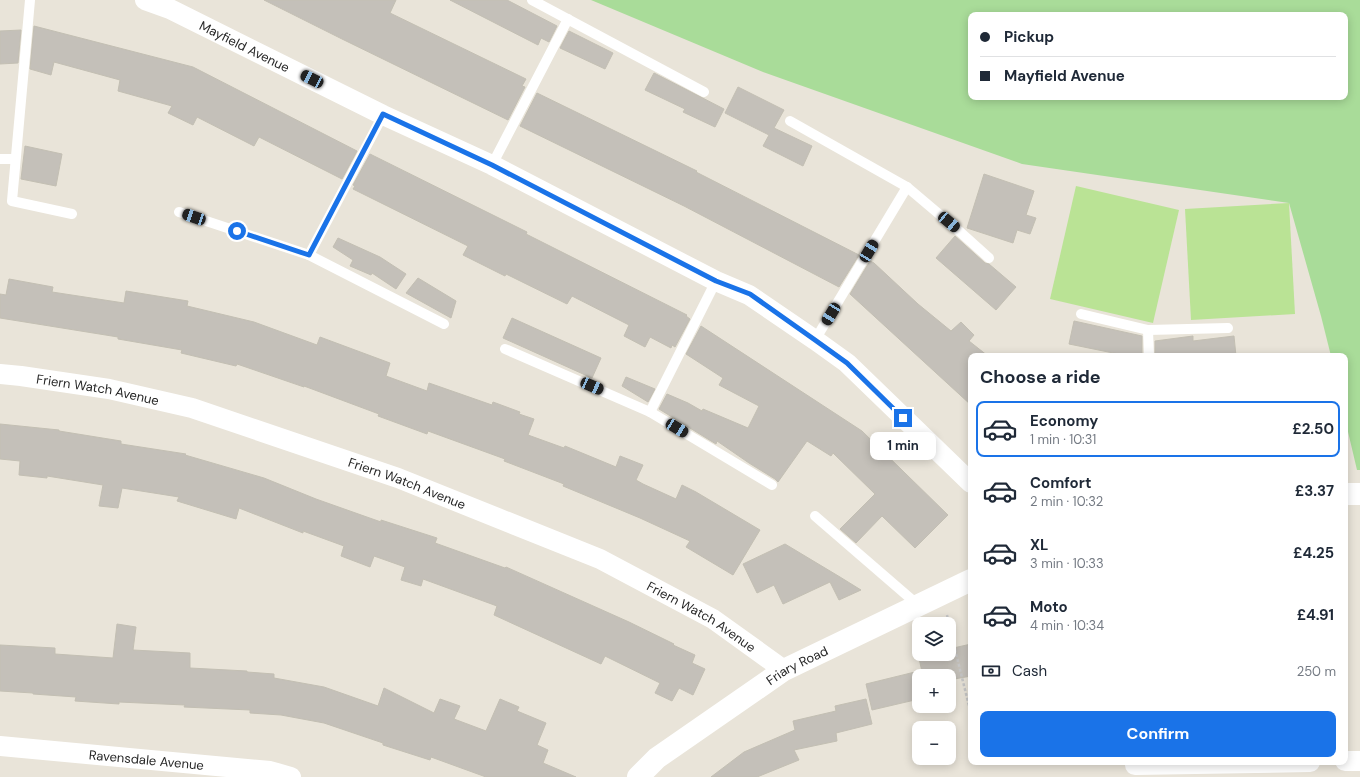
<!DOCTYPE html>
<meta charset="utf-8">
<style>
:root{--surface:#fff;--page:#f6f6f7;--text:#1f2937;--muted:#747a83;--line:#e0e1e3;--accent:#1a73e8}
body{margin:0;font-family:"DM Sans",sans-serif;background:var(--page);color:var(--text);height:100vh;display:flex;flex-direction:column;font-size:15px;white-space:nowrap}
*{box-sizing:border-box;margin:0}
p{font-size:13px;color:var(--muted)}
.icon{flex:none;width:22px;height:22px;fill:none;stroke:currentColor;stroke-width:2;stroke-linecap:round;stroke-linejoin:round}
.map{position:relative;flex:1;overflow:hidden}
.details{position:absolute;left:968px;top:353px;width:380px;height:412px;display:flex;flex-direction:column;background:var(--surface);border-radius:8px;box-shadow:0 2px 10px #0003}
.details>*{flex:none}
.guide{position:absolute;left:968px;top:12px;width:380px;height:88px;border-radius:8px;box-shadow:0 2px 10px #0003;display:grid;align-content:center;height:88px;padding:0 12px;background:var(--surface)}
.fabs{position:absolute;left:912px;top:617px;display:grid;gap:8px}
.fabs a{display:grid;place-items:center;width:44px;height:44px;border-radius:8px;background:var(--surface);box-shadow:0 2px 10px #0003;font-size:20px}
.end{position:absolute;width:18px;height:18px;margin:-9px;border:5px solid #1a73e8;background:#fff;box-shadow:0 0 0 2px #fff}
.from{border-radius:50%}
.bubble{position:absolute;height:28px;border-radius:8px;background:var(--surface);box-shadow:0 2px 10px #0003;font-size:13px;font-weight:700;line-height:28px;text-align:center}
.car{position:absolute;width:12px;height:24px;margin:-12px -6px;border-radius:5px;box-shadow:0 0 3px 1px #0007;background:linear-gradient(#222 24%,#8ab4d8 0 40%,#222 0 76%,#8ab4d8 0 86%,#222 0)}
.guide b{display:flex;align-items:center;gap:14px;height:38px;font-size:15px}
.guide b+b{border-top:1px solid var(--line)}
.guide i{width:10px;height:10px;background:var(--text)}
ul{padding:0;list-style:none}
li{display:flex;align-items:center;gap:12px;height:56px;margin:0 8px 6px;padding:0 4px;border:2px solid transparent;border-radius:8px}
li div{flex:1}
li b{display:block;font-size:15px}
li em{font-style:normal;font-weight:700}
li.active{border-color:var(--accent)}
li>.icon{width:36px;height:36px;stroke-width:1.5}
h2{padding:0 12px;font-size:18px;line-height:48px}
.pay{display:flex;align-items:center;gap:10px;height:44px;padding:0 12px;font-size:15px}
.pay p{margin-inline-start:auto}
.cta{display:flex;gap:8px;margin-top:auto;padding:8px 12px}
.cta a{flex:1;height:46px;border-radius:8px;background:var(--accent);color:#fff;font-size:16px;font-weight:700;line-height:46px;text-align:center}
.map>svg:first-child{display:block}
.green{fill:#a9dc99;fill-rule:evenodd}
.pitch{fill:#bae395}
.building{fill:#c4c0b9;stroke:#c3bfb3}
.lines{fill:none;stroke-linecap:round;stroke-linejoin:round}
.path{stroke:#c7c7c7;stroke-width:2.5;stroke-dasharray:3 2;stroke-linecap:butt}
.service{stroke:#fff;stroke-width:10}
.minor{stroke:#fff;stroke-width:20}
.tertiary{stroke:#fff;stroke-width:22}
.route{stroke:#1a73e8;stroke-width:5}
.labels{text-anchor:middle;stroke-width:3;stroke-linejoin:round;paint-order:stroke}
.street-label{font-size:13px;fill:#272727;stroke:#fff}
</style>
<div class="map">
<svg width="1360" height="777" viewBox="0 0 1360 777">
<rect width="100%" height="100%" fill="#e9e4d9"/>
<path class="green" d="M591 0H1360V470H1357L1345 419V356H1331L1321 316 1289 203 1022 164 763 72ZM971 15H1345V97H971Z"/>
<g class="pitch">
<polygon points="1076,186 1179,210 1153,323 1050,299"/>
<polygon points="1289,203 1295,314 1191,320 1185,209"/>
</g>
<g class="building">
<polygon points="264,0 396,0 390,13 526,79 522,86 525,87 508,120 342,39"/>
<polygon points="450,0 507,0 557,26 549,42 541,38 538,45"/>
<polygon points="34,26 193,67 357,151 342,179 259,137 254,146 197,117 193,125 168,113 172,106 118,91 120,80 54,62 51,75 30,69"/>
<polygon points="21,30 18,63 0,64 0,31"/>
<polygon points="569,31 613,53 605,69 560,48"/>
<polygon points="654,73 724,109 715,127 683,112 685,109 645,90"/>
<polygon points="738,87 784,110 774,128 812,146 803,166 763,146 769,135 725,113"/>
<polygon points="537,93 697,171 696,172 859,255 839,287 684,206 522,127 520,126"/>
<polygon points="25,146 62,154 56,186 21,179"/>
<polygon points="370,154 527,232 526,234 687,315 686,316 690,319 675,347 672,345 671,348 650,337 645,347 624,336 629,325 572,296 567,304 506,274 505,276 463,255 468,246 353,189 355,186 353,185"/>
<polygon points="984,174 1034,191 1026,215 1036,218 1030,234 1017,230 1013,243 967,228"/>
<polygon points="955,236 985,263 989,264 1016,287 996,310 936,258"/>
<polygon points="338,238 380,257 406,274 396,289 372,273 371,275 350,266 353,260 333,247"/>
<polygon points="870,261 874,263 918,304 951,331 961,322 974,335 969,341 988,356 971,356 971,405 850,294"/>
<polygon points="418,278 456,301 451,318 406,293"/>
<polygon points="9,279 53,287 52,292 124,303 126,291 188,301 187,306 254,322 317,345 320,337 390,363 386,376 427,391 429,383 492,405 493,402 520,412 519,414 534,419 528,435 564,448 565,446 616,467 620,456 643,465 636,480 643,484 676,499 682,485 696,492 760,530 733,575 686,547 690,541 640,518 563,486 564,484 504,461 505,459 428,431 427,434 378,416 379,414 304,386 304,387 237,364 236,366 181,353 182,350 118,339 118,337 0,318 0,294 6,295"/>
<polygon points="512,318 601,358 592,378 503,338"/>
<polygon points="1074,321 1142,336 1142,356 1128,356 1069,344"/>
<polygon points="701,326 862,431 948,515 915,548 882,516 856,543 840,529 875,494 833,453 831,456 807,441 778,482 775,479 749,463 717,441 716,444 659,409 667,394 688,403 702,411 703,409 748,428 759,406 719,385 723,378 686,354"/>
<polygon points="1193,336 1193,341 1234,336 1236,356 1155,356 1155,341"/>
<polygon points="626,377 655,389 648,402 622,386"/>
<polygon points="0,424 59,430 59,431 121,441 121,444 186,454 185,455 264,478 316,499 381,522 381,520 437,538 435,543 505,568 506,567 629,622 674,644 673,645 695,655 692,663 705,669 693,695 679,688 672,701 655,693 660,683 605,656 601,664 494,615 497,606 423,579 421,586 401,580 405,567 374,556 370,567 341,556 344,546 303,531 303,533 239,508 236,519 177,501 179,497 122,488 118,508 99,506 103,485 47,476 47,478 19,475 20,461 0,459"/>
<polygon points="785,544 840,577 861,590 839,600 830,582 783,604 774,585 757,593 743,564"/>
<polygon points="117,624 136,627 133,650 190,653 190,668 247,671 247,672 274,674 274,678 324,687 378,706 384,688 434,713 440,699 460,706 454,719 486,731 500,699 519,707 517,711 546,723 537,745 548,750 543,763 576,777 486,777 431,757 430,760 383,745 383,743 324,723 281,715 250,713 250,710 184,707 185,705 119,702 119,704 75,701 76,697 33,694 33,693 0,691 0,645 55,648 55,654 113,658"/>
<polygon points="971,644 971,676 949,680 949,676 923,676 918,654 949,654 949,649"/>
<polygon points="919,671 919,699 872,710 866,684"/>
<polygon points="866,699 872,724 836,733 837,741 794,750 799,760 757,777 711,777 744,752 795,730 793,721 836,711 835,706"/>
</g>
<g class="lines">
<g class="path">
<polyline points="947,615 949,624"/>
<polyline points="949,625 971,714"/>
</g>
<g class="service">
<polyline points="30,0 12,201 72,214"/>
<polyline points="532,0 704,92"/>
<polyline points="790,121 907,187 959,231 989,258"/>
<polyline points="0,159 15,159"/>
<polyline points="492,165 568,19"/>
<polyline points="179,212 309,255 444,324"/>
<polyline points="309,255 383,115"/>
<polyline points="1081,314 1148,330 1228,328"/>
<polyline points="1148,330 1149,356"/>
<polyline points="815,340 907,187"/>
<polyline points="505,349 650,412 772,485"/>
<polyline points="650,412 716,281"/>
<polyline points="815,516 918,605"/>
</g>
<g class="minor">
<path id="s1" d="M145 0 170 9 383 115 492 165 716 281 749 295 815 340 847 363 971 483"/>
<path id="s2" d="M0 374 21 376 109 389 192 408 398 478 600 559 713 619 784 670"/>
<path id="s3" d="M0 746 270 771 291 777"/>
<polyline points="1345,761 1360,761"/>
<polyline points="1135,765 1310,762"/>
</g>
<g class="tertiary">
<polyline points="1345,494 1360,494"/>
<path id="s4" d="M638 777 657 758 784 670 971 580"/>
</g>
</g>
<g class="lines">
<polyline class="route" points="237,231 309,255 383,114 492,165 716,281 750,294 815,340 847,363 903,418"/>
</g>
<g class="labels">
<g class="street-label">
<text dy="5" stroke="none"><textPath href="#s1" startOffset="110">Mayfield Avenue</textPath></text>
<text dy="5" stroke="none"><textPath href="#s2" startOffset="99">Friern Watch Avenue</textPath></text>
<text dy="5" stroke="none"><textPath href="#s2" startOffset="423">Friern Watch Avenue</textPath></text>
<text dy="5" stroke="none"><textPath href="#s2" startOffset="747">Friern Watch Avenue</textPath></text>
<text dy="5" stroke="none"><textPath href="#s4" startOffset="195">Friary Road</textPath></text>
<text dy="5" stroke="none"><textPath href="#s3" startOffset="147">Ravensdale Avenue</textPath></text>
</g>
</g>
</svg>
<div class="fabs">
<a><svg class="icon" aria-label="layers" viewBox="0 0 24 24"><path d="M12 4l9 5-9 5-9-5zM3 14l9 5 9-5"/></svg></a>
<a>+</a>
<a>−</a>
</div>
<i class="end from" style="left:237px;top:231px"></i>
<i class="end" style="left:903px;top:418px"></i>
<div class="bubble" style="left:870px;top:432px;width:66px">1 min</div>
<i class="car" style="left:312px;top:79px;rotate:297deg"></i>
<i class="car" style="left:194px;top:217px;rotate:289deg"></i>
<i class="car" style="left:949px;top:222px;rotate:130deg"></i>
<i class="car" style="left:869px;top:251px;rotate:31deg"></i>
<i class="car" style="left:831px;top:314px;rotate:211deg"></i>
<i class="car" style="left:592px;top:386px;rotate:114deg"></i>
<i class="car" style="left:677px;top:428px;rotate:121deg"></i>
<div class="guide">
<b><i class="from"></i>Pickup</b>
<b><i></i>Mayfield Avenue</b>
</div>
<section class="details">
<h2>Choose a ride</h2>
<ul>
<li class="active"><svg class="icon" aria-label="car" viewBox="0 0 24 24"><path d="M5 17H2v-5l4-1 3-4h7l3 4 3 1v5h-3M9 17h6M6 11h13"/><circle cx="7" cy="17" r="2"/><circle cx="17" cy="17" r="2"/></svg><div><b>Economy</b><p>1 min · 10:31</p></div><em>£2.50</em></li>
<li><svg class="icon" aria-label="car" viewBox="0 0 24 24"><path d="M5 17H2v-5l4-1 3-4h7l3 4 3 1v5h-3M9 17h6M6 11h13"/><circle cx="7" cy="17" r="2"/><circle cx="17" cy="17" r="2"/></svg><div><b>Comfort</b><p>2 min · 10:32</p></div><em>£3.37</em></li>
<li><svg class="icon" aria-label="car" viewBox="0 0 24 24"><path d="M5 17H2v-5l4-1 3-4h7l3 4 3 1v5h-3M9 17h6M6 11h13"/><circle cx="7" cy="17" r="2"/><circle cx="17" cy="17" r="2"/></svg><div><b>XL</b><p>3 min · 10:33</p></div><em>£4.25</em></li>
<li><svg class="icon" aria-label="car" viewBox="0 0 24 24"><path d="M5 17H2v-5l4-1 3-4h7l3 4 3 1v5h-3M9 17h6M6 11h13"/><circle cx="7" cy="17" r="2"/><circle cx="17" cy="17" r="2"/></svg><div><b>Moto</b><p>4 min · 10:34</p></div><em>£4.91</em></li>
</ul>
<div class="pay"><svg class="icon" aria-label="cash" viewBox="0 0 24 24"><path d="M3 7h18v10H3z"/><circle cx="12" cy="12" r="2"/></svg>Cash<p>250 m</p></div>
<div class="cta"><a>Confirm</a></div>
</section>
</div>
